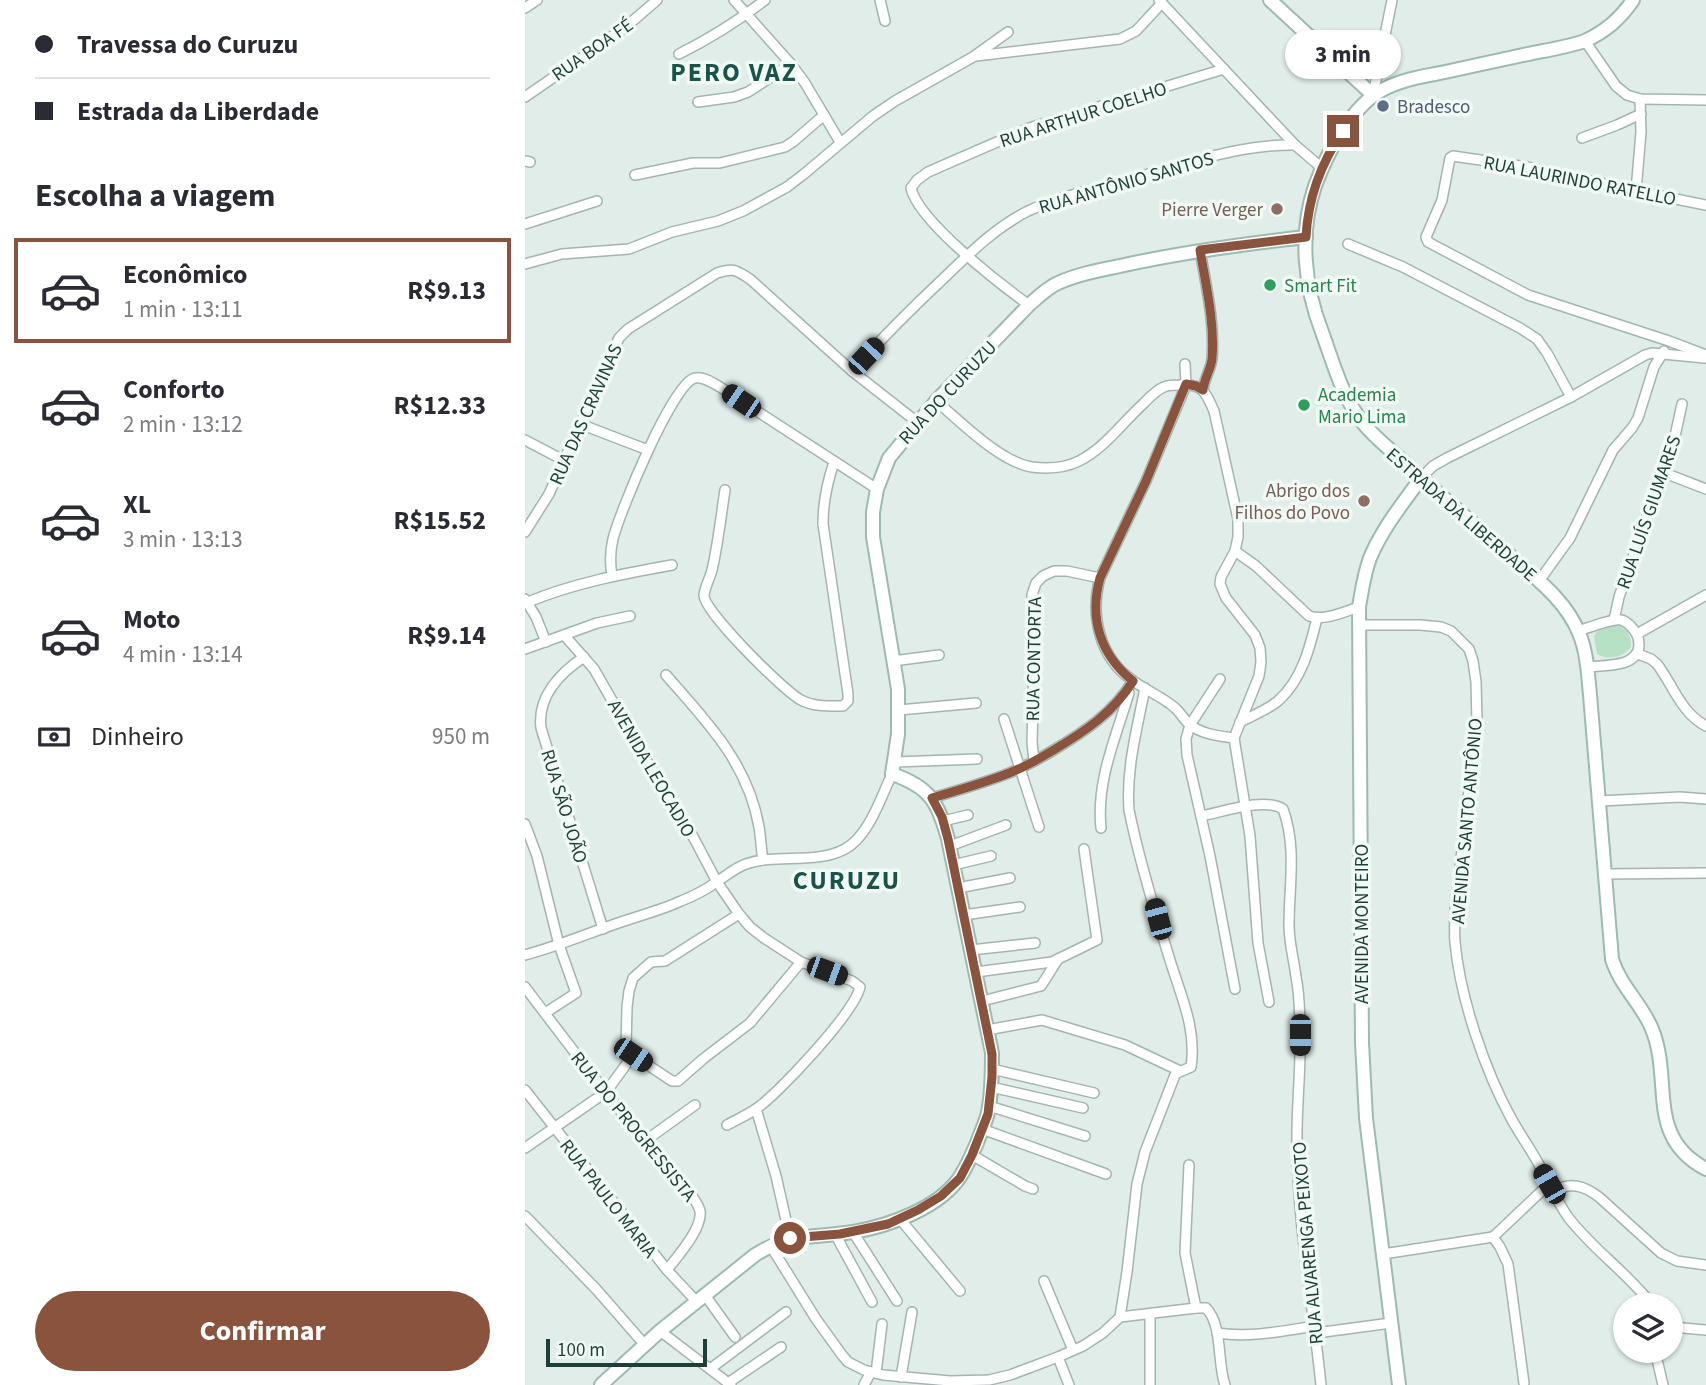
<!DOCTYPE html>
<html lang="pt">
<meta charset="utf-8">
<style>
:root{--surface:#fff;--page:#f2f2f3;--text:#2b2b33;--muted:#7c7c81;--line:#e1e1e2;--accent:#8a533e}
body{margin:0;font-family:"Source Sans 3",sans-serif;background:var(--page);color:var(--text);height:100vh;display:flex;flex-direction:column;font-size:26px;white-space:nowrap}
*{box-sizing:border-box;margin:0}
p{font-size:23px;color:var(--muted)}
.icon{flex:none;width:38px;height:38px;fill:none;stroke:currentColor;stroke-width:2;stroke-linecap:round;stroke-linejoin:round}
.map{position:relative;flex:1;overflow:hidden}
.side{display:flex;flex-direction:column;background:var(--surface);width:525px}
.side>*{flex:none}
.top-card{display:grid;align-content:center;height:154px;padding:0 35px;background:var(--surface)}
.tools{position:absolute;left:1088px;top:1293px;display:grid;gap:14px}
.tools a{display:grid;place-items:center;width:70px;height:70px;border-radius:50%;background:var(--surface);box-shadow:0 2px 5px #0004;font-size:35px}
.scale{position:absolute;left:21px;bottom:18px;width:161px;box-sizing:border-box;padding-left:7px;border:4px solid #1e3f38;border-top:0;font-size:19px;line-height:24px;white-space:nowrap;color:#1e3f38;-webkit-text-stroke:5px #f1f9f5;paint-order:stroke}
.end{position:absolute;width:32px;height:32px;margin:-16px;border:9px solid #8a533e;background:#fff;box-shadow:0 0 0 4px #fff}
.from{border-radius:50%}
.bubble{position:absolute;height:49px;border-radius:24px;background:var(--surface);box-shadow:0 2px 5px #0004;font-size:23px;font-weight:700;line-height:49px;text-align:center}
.car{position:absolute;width:21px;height:42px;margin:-21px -10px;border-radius:9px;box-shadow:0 0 5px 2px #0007;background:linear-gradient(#222 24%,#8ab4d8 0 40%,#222 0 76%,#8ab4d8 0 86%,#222 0)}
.top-card b{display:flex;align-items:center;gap:24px;height:66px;font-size:26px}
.top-card b+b{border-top:2px solid var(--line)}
.top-card i{width:18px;height:18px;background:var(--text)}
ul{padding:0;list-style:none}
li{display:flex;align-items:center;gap:21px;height:105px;margin:0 14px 10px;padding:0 21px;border:4px solid transparent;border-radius:0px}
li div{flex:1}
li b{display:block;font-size:26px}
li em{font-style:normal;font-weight:700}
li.selected{border-color:var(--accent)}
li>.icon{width:63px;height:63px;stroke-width:1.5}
h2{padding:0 35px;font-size:32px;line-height:84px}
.pay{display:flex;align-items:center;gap:18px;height:77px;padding:0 35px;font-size:26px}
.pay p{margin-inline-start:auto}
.cta{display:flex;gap:14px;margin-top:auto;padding:14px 35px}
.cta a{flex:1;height:80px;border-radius:42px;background:var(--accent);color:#fff;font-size:28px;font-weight:700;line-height:80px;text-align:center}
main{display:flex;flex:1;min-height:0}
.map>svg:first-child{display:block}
.green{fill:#b6e1c4}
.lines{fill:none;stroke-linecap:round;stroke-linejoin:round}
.street-casing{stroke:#a2b5b0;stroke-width:12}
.secondary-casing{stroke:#9dbab1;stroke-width:16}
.street{stroke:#fff;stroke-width:9}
.secondary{stroke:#fff;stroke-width:12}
.route{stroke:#8a533e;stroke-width:9}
.service-dot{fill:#5c6f8a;stroke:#f1f9f5;stroke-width:2.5}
.education-dot{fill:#8d6e63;stroke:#f1f9f5;stroke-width:2.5}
.leisure-dot{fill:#2e9e5b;stroke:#f1f9f5;stroke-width:2.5}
.labels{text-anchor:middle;stroke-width:7;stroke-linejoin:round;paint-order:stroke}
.street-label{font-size:19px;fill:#1e3f38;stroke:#f1f9f5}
.service-label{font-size:19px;fill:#4e5e75;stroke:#f1f9f5;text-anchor:start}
.education-label{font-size:19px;fill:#785e54;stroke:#f1f9f5;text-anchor:end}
.leisure-label{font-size:19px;fill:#27864d;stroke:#f1f9f5;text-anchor:start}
.district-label{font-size:26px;font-weight:bold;letter-spacing:2px;fill:#185449;stroke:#f1f9f5}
</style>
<main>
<section class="side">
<div class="top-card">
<b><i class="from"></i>Travessa do Curuzu</b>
<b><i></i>Estrada da Liberdade</b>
</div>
<h2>Escolha a viagem</h2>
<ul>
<li class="selected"><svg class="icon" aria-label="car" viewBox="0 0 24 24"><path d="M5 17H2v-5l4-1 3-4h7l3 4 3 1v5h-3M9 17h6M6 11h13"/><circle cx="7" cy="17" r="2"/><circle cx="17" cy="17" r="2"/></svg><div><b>Econômico</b><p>1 min · 13:11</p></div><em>R$9.13</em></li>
<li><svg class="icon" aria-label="car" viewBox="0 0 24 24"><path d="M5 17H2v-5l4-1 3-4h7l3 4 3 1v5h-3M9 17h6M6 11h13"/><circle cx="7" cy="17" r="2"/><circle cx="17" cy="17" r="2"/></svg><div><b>Conforto</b><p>2 min · 13:12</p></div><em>R$12.33</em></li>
<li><svg class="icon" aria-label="car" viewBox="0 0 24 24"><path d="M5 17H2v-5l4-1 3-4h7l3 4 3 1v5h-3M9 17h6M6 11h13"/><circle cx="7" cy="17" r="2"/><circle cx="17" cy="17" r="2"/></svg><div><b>XL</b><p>3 min · 13:13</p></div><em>R$15.52</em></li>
<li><svg class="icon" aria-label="car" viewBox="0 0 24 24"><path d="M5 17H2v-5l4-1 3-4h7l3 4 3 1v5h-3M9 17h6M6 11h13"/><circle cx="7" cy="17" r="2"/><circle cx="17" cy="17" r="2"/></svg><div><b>Moto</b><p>4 min · 13:14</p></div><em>R$9.14</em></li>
</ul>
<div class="pay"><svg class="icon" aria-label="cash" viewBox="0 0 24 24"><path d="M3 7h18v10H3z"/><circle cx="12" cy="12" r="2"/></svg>Dinheiro<p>950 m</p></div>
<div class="cta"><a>Confirmar</a></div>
</section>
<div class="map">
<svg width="1181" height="1385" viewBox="0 0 1181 1385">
<rect width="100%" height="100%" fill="#e0ede8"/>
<path class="green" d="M1093 625C1104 630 1106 636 1106 647 1099 657 1083 661 1072 654L1069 637 1071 632 1086 626Z"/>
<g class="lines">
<defs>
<g id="street">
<polyline points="209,0 266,64 280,83 315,142"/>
<polyline points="355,0 360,21"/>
<polyline points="634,0 770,145 797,168"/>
<polyline points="0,8 12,0"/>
<polyline points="1060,41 1091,86 1102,95 1115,99 1181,100"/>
<path d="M154 54C184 39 213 21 240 0"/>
<polyline points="451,56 595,39 611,31 637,3"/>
<polyline points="848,95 867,0"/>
<polyline points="0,97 68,50 103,25 132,0"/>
<polyline points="173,102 209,97 223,92 266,64"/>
<polyline points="1057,138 1092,125 1116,114"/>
<polyline points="0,161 5,162"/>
<polyline points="110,175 168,163 195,163 260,147 269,141 299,115"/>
<polyline points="1111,191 1116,132 1115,99"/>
<polyline points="1181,205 1111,191 1003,167 928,156 925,158 917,200 901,237 903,242 1003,295 1144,341 1181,355"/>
<polyline points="0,224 72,201"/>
<polyline points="823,244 878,267 995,328 1012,339 1022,353 1046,397"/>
<path d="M675 250C681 286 690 323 687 359 686 369 679 379 678 390"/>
<polyline points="0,264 37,254 104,249 147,232 193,221 218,211 262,187 279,174 348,116 370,101 448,57 483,32"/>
<path d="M504 305C475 284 393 221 386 188L392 180 403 172 504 128 699 69"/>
<path d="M660 364 661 385 621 481 575 578C565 615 574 657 607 680 620 690 636 696 649 707 654 711 658 718 663 723 675 734 693 736 709 738"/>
<path d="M327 371C357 338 388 307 420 277 446 252 471 227 503 211 543 193 588 185 630 172 676 159 722 144 770 145"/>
<path d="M411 401C436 422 475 462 507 467 523 469 540 468 554 461 580 448 597 423 618 404 624 398 631 390 639 387 643 385 650 385 655 385 677 383 681 392 689 411L713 519V537L710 551 696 577 695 584 701 598 730 635 735 648 736 662 734 676 709 738 725 836 733 943 744 1002"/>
<polyline points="55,424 123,450"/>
<polyline points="0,440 40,461"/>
<polyline points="1137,472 1181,489"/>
<polyline points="896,478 908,466 922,458 1046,397 1120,355 1127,353 1180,358"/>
<path d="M200 490C196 516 193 544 187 570 185 578 180 587 179 595 178 611 260 692 276 700 289 707 304 706 318 706L323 701V694L298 524C298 501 302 483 309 462"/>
<path d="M0 532 24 494 94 338 103 329 192 273C209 267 212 271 225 279L327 371 392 422"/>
<path d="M710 551 731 566 784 616C801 621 818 612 834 607"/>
<path d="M87 576C85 564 85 551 88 539 94 514 148 382 170 378 178 376 188 383 195 387L352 489"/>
<polyline points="1014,581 1045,538 1088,450 1107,428 1113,418 1129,367 1139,351"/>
<polyline points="0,599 11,617 21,642"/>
<path d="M3 602C49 583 97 574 147 565"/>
<polyline points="1089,620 1094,597 1150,436 1157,404"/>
<path d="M834 625H895L916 627 926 631 944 649 948 661 951 682 952 722 930 910C930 921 929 932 930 942 935 998 960 1071 987 1120 995 1134 1004 1147 1012 1161 1022 1179 1031 1200 1043 1217 1068 1250 1103 1273 1128 1306"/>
<path d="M1053 631C1063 628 1088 618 1096 620 1102 621 1110 630 1112 635 1114 639 1114 642 1114 646 1112 668 1079 665 1062 667"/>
<polyline points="1112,634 1181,595"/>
<path d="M39 635 69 669 127 770 164 829 192 882 214 914 225 927 239 938 276 962 327 981 335 987C329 1013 254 1093 231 1109 222 1115 211 1120 202 1125"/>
<polyline points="0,649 72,623 105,616"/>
<path d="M1113 654 1126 659 1132 664C1148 685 1156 713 1181 726"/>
<path d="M59 657C35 673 12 697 16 728L78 929"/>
<polyline points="368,661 414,655"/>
<path d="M141 675C182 722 223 763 234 827 236 838 236 849 238 860"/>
<polyline points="695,679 665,725 661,739 662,755 685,856 710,989"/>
<polyline points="374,710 451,703"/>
<polyline points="479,719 514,827"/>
<path d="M715 722C727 716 742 710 753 701 777 680 785 647 792 618"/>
<polyline points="509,761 507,742 509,667 507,595 511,583 518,576 529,571 542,571 575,578"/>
<polyline points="370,762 452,759"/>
<path d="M407 798C431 791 455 784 479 775 496 769 512 760 527 751 559 732 588 713 608 681"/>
<polyline points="1075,801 1155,797 1181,799"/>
<path d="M676 816C698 812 739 797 758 809 772 847 764 886 764 925 764 943 769 960 771 977 775 996 775 1017 775 1036 776 1073 771 1110 772 1147 773 1227 788 1306 796 1385"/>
<polyline points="418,821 443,815"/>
<polyline points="0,824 12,856 34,945 51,993 20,1013"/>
<path d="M576 828C571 781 591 737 604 693"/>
<polyline points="425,846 481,825"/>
<polyline points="428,865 466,856"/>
<polyline points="1080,874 1181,873"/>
<polyline points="433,888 485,878"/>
<polyline points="214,914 140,961 126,962 108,978 104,991 102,1007 101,1048 108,1055 147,1081 153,1081 178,1059 225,1023 276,962"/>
<polyline points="439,915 495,907"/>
<polyline points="446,950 510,943"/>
<path d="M0 955C33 946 64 933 96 922 116 915 137 910 156 901 169 896 182 889 193 881 202 875 210 868 221 864 252 853 290 865 320 849 344 836 356 797 367 774"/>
<polyline points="451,972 527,962 572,940 559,849"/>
<path d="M0 987C43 1044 86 1101 132 1156 142 1168 172 1197 175 1211 178 1228 152 1257 142 1270"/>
<polyline points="457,1001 516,986 533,959"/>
<polyline points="462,1030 517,1020 600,1045 655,1071"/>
<polyline points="467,1069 569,1093"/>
<polyline points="466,1087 558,1108"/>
<polyline points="0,1090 142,1270 172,1302"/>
<polyline points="464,1106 560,1136"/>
<polyline points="231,1109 251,1176 265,1238"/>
<polyline points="457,1129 581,1174"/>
<polyline points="120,1141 170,1105"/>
<polyline points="0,1148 81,1092 108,1055"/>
<polyline points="447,1155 500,1186 508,1189"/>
<path d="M664 1165 660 1253 671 1308H681C698 1325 692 1363 700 1385"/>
<path d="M1028 1191C1046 1182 1058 1185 1074 1197L1136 1253 1152 1261 1181 1265"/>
<polyline points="0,1216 71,1289 120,1345"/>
<polyline points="375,1219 435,1291"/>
<polyline points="328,1232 372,1301"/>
<polyline points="310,1234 347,1302"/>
<polyline points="968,1237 975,1247 983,1264 999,1383"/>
<polyline points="968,1237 1024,1184"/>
<polyline points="245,1245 291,1319 317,1355 323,1362 339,1370 358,1375 425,1381 464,1380 485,1375 533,1357 558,1346 578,1333 595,1317 671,1308"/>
<polyline points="858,1254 968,1237"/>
<polyline points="519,1281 548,1350"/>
<polyline points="180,1295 210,1337"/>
<polyline points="625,1314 625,1385"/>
<path d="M595 1317 602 1272 612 1184 620 1152 650 1075 652 1073 666 1067C672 1028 655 994 644 957 629 909 614 860 604 810 601 769 612 729 620 688"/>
<polyline points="1146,1324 1158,1328 1181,1330"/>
<polyline points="135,1331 206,1385"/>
<path d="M692 1333C725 1338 758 1331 790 1326"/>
<polyline points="791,1333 866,1323"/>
<polyline points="1130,1351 1138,1385"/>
<polyline points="533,1357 544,1385"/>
<polyline points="185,1369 261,1312"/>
<polyline points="351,1373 357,1324"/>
<polyline points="376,1377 387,1312"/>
<polyline points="203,1383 256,1347"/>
<polyline points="339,1385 346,1372"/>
</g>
<g id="secondary">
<polyline points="745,0 848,95"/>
<path d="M1108 0C1095 19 1081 31 1060 41 1042 47 1023 50 1003 54 976 60 948 66 920 72 900 76 878 79 859 89 827 105 802 153 790 186 774 233 779 286 797 332 808 362 817 397 838 423 850 438 866 450 880 463 915 496 952 526 988 558 1013 580 1041 601 1054 633 1062 652 1063 674 1065 695L1087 959C1095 986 1117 1004 1127 1029 1148 1081 1120 1137 1181 1169"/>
<path d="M76 1385 135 1331 230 1255C264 1233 290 1238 328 1232 364 1226 414 1208 435 1177 442 1166 447 1154 452 1143 455 1133 461 1123 463 1112 467 1093 467 1073 467 1053L423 839C413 802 405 787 367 774L373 734V689L348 537V512L352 489 364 458 411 401 504 305C513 297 522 288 533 283 553 274 575 270 595 266 657 252 718 244 781 237"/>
<path d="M874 1385 841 1118 837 1043 834 607C837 590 839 574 845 558 857 529 878 503 896 478"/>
</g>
</defs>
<use href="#street" class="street-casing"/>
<use href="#secondary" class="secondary-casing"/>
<use href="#street" class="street"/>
<use href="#secondary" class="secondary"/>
</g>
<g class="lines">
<path class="route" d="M265 1238 315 1234 363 1224 393 1210 416 1196 435 1178 447 1155 463 1114 467 1077V1054L423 839 417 817 407 798C431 791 455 784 479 775 496 769 512 760 527 751 559 732 588 713 608 681 575 655 564 618 575 578L621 481 661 384 671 386 678 390C679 379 686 369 687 359 690 323 681 286 675 250L781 237C783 198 796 163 818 131"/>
</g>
<circle class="service-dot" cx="858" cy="106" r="7"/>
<g class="education-dot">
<circle cx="752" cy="209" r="7"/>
<circle cx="839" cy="501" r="7"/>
</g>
<g class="leisure-dot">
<circle cx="745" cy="285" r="7"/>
<circle cx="779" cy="405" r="7"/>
</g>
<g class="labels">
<g class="street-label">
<text transform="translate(67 49) rotate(-35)" y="7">RUA BOA FÉ</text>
<text transform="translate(558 114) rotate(-18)" y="7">RUA ARTHUR COELHO</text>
<text transform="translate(1055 180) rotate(11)" y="7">RUA LAURINDO RATELLO</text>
<text transform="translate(601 182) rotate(-16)" y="7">RUA ANTÔNIO SANTOS</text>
<text transform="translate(422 392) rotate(-47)" y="7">RUA DO CURUZU</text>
<text transform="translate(60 414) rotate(-66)" y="7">RUA DAS CRAVINAS</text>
<text transform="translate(1123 512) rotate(-71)" y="7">RUA LUÍS GIUMARES</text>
<text transform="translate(937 514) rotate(41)" y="7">ESTRADA DA LIBERDADE</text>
<text transform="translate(508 659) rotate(-89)" y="7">RUA CONTORTA</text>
<text transform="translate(127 768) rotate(60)" y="7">AVENIDA LEOCADIO</text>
<text transform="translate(40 806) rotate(73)" y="7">RUA SÃO JOÃO</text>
<text transform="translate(941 821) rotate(-85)" y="7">AVENIDA SANTO ANTÔNIO</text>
<text transform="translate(836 924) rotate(-90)" y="7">AVENIDA MONTEIRO</text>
<text transform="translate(109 1126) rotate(51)" y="7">RUA DO PROGRESSISTA</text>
<text transform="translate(84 1198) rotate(52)" y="7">RUA PAULO MARIA</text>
<text transform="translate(782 1243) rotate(-95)" y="7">RUA ALVARENGA PEIXOTO</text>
</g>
<g class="service-label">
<text x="872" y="113">Bradesco</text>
</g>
<g class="education-label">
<text x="738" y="216">Pierre Verger</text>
<text x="825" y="497">Abrigo dos<tspan x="825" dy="22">Filhos do Povo</tspan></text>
</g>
<g class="leisure-label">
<text x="759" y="292">Smart Fit</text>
<text x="793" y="401">Academia<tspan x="793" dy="22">Mario Lima</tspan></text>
</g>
<g class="district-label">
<text x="209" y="81">PERO VAZ</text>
<text x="322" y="889">CURUZU</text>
</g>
</g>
</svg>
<div class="tools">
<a><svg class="icon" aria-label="layers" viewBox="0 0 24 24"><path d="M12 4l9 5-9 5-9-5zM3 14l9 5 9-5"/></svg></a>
</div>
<div class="scale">100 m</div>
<i class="end from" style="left:265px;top:1238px"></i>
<i class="end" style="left:818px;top:131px"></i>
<div class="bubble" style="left:760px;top:30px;width:116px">3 min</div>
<i class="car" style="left:341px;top:356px;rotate:43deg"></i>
<i class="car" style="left:216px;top:401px;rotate:304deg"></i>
<i class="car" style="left:633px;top:919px;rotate:345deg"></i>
<i class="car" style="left:302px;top:971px;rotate:110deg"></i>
<i class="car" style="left:775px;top:1035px;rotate:180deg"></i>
<i class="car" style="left:108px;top:1055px;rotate:124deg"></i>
<i class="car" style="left:1024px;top:1184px;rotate:330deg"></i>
</div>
</main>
